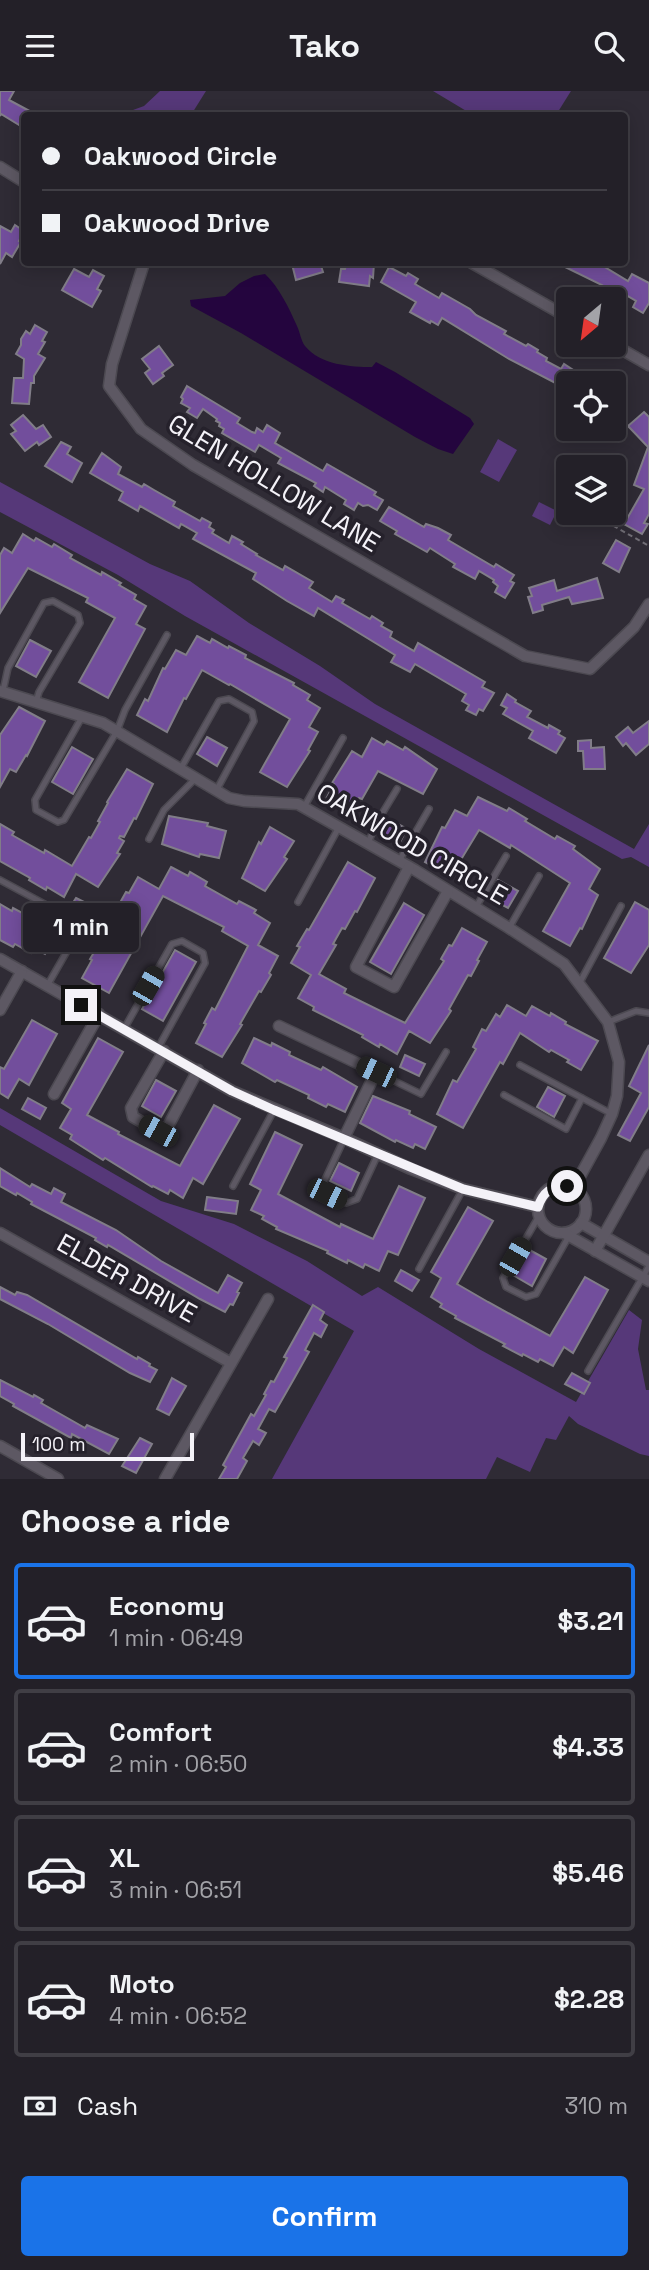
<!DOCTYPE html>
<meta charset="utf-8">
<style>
:root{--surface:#232028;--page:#2f2d34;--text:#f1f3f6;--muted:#a3a3a8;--line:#403e45;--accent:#1a73e8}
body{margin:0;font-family:"Space Grotesk",sans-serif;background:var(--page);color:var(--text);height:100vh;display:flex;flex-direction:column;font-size:26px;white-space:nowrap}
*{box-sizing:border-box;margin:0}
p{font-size:23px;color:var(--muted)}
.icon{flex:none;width:38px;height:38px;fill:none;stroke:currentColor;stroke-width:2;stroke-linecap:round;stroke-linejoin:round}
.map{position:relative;height:1388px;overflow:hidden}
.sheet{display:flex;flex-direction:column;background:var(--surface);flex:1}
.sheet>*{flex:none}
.banner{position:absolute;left:21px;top:21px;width:607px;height:154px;border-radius:7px;box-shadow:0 4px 18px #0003,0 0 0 2px var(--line);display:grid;align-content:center;height:154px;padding:0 21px;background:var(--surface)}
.needle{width:46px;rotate:209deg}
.tools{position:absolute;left:556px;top:196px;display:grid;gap:14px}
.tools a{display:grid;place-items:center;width:70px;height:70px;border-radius:7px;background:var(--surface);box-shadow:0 4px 18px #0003,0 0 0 2px var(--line);font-size:35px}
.scale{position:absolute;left:21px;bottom:18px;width:173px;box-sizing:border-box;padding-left:7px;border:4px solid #f4f2f8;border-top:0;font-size:19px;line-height:24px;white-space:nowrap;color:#f4f2f8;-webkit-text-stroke:5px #25212b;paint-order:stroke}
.end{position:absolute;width:32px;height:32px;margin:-16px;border:9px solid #f4f2f8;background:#111;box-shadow:0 0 0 4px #111}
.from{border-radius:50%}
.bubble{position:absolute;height:49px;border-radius:7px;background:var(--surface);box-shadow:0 4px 18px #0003,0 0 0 2px var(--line);font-size:23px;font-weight:800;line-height:49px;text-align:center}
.car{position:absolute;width:21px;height:42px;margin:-21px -10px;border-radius:9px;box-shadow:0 0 5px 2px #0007;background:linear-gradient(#222 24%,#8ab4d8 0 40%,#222 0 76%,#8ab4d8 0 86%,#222 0)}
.banner b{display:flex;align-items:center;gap:24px;height:66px;font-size:26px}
.banner b+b{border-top:2px solid var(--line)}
.banner i{width:18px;height:18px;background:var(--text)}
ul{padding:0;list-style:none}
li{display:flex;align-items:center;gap:21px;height:116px;margin:0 14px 10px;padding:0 7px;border:4px solid var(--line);border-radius:7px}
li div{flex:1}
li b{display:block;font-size:26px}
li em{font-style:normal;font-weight:800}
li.current{border-color:var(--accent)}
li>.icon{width:63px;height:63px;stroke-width:1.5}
h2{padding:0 21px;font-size:32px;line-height:84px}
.pay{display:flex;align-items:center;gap:18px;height:77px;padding:0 21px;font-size:26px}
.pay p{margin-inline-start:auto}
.primary-button{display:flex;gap:14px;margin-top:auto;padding:14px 21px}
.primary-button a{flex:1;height:80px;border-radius:7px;background:var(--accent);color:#fff;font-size:28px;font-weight:800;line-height:80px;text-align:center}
header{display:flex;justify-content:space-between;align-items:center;height:91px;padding:0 21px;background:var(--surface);font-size:32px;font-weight:800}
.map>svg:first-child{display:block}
.green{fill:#563879}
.water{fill:#24053e}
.building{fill:#724e9c;stroke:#817d88;stroke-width:2}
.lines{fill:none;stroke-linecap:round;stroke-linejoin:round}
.service-casing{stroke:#4c4951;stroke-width:8}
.minor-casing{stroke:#4c4951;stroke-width:13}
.path{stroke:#706d75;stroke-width:2;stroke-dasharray:5 3.5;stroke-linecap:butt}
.service{stroke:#5d5863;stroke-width:5}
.minor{stroke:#5d5863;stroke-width:10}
.route{stroke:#f4f2f8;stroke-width:9}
.labels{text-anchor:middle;stroke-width:7;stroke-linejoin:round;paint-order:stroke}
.street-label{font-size:26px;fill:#f4f2f8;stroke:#25212b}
</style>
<header><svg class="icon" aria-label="menu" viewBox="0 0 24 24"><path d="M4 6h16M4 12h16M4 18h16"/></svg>Tako<svg class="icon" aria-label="search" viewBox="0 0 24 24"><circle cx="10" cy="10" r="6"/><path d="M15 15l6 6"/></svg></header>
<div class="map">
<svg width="649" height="1388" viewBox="0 0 649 1388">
<rect width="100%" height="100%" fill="#2f2b35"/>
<g class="green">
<polygon points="160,0 206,0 191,24 142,24 133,19 144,15"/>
<polygon points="433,0 571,0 556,24 473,24"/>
<polygon points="498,348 517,359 499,391 480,381"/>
<polygon points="0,391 150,473 190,490 249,532 320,575 375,613 634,758 649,733 649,776 631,766 622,768 185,525 118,484 0,421"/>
<polygon points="539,411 557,420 550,434 532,425"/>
<polygon points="0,1017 161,1110 234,1133 307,1170 362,1205 378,1196 479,1258 576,1311 629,1219 642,1229 638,1258 646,1299 649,1299 649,1365 640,1363 578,1333 569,1325 556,1349 546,1347 530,1381 497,1366 486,1388 272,1388 354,1240 0,1034"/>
</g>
<path class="water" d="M265 183C279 196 289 217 297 235 300 241 301 250 305 255 320 274 351 276 372 276L376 271 395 281 470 327 474 333 453 363 438 358 415 346 241 242 191 215 190 209 225 205 240 192 254 185Z"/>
<g class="building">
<polygon points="0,0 14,0 9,9 37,24 24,24 24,37 1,23 0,25"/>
<polygon points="15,134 24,140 19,150 21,151 12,166 6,162 0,173 0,135 11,141"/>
<polygon points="299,172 320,172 323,181 296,189 292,173"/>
<polygon points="346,172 374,172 373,187 370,185 369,195 339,191 341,178 345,178"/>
<polygon points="557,172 598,172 628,190 632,183 649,192 649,212 643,222 633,216 636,210 612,196 609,203 599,198 602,194"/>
<polygon points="389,176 406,185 408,182 418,188 415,193 439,207 442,202 470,218 476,224 506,240 504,243 526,255 528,253 538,259 537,261 547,267 546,270 561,278 564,273 593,292 569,292 569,299 509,268 442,227 438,234 431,230 430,232 410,221 416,211 381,191"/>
<polygon points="74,178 89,186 93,179 104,185 97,198 101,200 92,216 62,199"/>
<polygon points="35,234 47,241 42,250 45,251 38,263 45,267 34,285 34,292 31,292 29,313 12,312 14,287 23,287 24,268 16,263 21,254 21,248 26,240 30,243"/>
<polygon points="159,255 173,274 162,282 164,285 153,293 145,282 150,278 142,268"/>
<polygon points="187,295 240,327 237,332 252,341 255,342 257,337 263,341 267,334 280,342 275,352 323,380 327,373 376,401 374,404 383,409 377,419 368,414 363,415 358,412 354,419 344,413 346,409 325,396 323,401 314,395 316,392 278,372 281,367 259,354 255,361 222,342 224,338 219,335 220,332 216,330 217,328 203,318 197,327 187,321 190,317 181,312 183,308 181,306"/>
<polygon points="644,321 649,326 649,423 644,432 648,433 642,443 624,433 644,398 634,394 648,356 628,335"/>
<polygon points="23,324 36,338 43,334 51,346 39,354 37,351 25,360 11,343 16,340 11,334"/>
<polygon points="61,351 71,356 67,363 82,372 72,391 45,375"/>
<polygon points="102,362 121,376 118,383 142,396 144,393 154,399 175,411 173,415 200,430 202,427 211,432 209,436 214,439 212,442 229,452 232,445 243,451 241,453 257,463 256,464 283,479 285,475 313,491 309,497 332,511 336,505 344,509 342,512 370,528 372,525 383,532 381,535 392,541 390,546 414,560 418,552 485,591 482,596 494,602 483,620 479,618 476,624 466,619 469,614 462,610 466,603 415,573 410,581 391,571 395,564 318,517 314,525 287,510 253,488 256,482 193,448 197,442 181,433 179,437 140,415 138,420 119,409 123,401 90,382"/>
<polygon points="389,416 424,436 426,433 438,437 451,444 448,449 494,476 496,473 514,484 510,490 514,492 505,507 495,501 498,495 493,491 494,489 479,480 475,488 453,476 455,473 430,457 427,461 395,443 397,440 380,430"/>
<polygon points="23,443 34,450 36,447 52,456 54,453 72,464 70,467 101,484 102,481 121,492 119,494 136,504 134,508 146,515 136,533 145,538 108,607 79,591 115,527 86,511 88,507 28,477 0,522 0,464 4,457 12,462"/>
<polygon points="616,449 630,457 619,481 603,472"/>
<polygon points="597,487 603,507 572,513 569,506 542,514 543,519 533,522 528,506 532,505 529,497 554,489 557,500"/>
<polygon points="197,545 210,552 212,548 228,557 229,555 246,564 245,567 294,592 293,594 310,604 307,609 320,617 309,636 318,641 308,659 310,660 287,696 260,681 290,628 230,593 229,594 202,579 186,608 184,607 167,641 137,624 145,608 148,610 163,577 165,578 176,559 186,564"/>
<polygon points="30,549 51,560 36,586 16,575"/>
<polygon points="507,603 516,609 515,611 531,620 527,626 548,637 549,634 560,640 558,643 565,647 556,662 529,647 533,640 503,623 507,617 501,614"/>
<polygon points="19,616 45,630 27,665 26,664 16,681 10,678 0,696 0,644"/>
<polygon points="649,630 649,653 636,664 626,652 623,655 616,646 628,636 633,642"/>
<polygon points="207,646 227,657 217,675 197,663"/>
<polygon points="372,647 384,654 387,650 403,659 405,656 437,678 423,703 378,680 362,708 359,707 351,722 326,708 334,693 332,692 352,660 362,666"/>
<polygon points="591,649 591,657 604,656 605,678 584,678 583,660 578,660 578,650"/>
<polygon points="72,656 93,668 73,703 52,691"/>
<polygon points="127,678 153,693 136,728 134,727 124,746 120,745 119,747 124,750 117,762 120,763 98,796 76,783 64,806 47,796 46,799 29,789 30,787 0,770 0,733 14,741 12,744 44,762 45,759 72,775 89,746 91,747 100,731 98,730 108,712 107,711"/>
<polygon points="478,706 507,720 509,717 527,728 525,730 555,748 557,745 575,755 573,758 600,778 589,798 598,804 582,838 580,837 570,855 543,840 570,792 511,754 510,757 479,739 451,785 425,771 442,736 445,737 455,719 467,725"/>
<polygon points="169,725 208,732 207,735 226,740 219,767 200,763 199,766 162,753"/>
<polygon points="387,727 407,738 399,753 379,742"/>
<polygon points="270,736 294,750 284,766 287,768 265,800 242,787 259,751 261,753"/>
<polygon points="348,771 375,787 357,821 355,820 345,838 342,837 333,853 336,854 319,883 346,898 344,902 405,932 444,870 441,868 449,854 452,855 462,837 487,851 477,869 479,870 471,885 468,884 449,918 451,920 430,952 409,940 397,963 380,953 379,956 362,946 363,944 313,919 314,916 298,907 311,884 291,872 300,856 297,855 307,838 309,839"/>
<polygon points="171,776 188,785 190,781 207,791 205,795 237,813 239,810 256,819 254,822 270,832 258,854 278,865 269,882 271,884 261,901 259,900 240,933 242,934 222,966 196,952 206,933 204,932 212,917 215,919 248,855 222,840 224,836 163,805 109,902 82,887 92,869 90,868 119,820 116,819 126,801 129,802 138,786 159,798"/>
<polygon points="498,789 518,800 508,817 489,807"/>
<polygon points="76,807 94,816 87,828 69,818"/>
<polygon points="635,811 649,819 649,854 631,882 604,867"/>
<polygon points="404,812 424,824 391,883 370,871"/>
<polygon points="0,813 12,820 13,817 30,826 28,829 44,838 49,829 60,836 45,863 34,857 31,862 15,853 13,856 0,849"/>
<polygon points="175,859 196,871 163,930 142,918"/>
<polygon points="507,914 526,925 532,915 550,925 551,922 566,931 565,933 598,950 581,979 567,971 569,969 551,959 549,961 520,942 503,973 500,971 463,1037 437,1023 453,989 457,991 476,958 473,956 482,938 486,940 496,923 500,926"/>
<polygon points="32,929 57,943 29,994 19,988 8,1007 0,1002 0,976 4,978"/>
<polygon points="98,947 123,961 87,1024 119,1041 118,1043 180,1075 214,1014 240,1028 203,1093 193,1087 183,1107 170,1099 168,1103 153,1095 152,1096 105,1067 103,1069 70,1048 72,1044 60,1037 71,1018 62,1012"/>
<polygon points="254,947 271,955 272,952 290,961 289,964 321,979 323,976 357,996 345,1021 328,1013 326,1016 308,1007 309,1004 277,989 275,991 242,972"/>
<polygon points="649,954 649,1016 630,1050 618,1044 641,1002 629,995"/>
<polygon points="405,964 425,973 419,985 400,976"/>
<polygon points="156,989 176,1000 161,1026 142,1015"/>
<polygon points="548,996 565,1005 554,1026 537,1016"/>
<polygon points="373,1005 410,1020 409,1023 436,1036 425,1058 415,1053 413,1057 396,1049 395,1051 360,1032"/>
<polygon points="28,1007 46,1017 40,1028 22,1018"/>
<polygon points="275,1041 302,1054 278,1103 340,1136 341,1133 373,1148 399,1095 425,1107 398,1164 388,1160 379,1180 365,1173 363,1177 348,1169 347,1172 327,1162 328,1160 276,1138 277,1136 262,1128 264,1125 251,1119 261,1099 250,1093"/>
<polygon points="339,1072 359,1082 351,1100 330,1090"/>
<polygon points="0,1077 30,1096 32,1093 51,1103 54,1097 65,1103 61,1111 116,1139 161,1170 218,1202 228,1184 242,1192 237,1201 239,1202 233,1214 230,1213 225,1221 200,1208 108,1154 107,1156 95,1149 96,1147 31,1113 32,1111 17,1102 16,1104 0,1095"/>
<polygon points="207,1106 238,1110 236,1123 205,1119"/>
<polygon points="468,1116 493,1130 457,1193 488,1211 550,1245 585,1186 608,1199 573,1262 564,1256 553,1275 540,1268 538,1271 523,1263 522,1265 503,1255 505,1253 455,1227 456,1225 440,1216 442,1213 431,1206 441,1187 431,1181"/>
<polygon points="526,1157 546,1168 532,1195 511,1183"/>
<polygon points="401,1179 419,1189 412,1200 395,1190"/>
<polygon points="0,1196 15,1204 17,1201 27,1204 137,1268 138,1266 150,1273 149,1275 157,1279 150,1291 130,1282 48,1233 0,1208"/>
<polygon points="313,1214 324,1221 320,1229 327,1234 321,1246 314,1242 305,1259 309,1261 295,1286 275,1321 269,1318 258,1338 266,1342 259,1354 253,1350 243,1367 247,1370 237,1388 219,1388 226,1376 223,1374 235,1352 251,1323 254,1325 266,1304 264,1303 271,1290 274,1291 287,1267 284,1266"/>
<polygon points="572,1282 590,1292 584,1303 565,1293"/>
<polygon points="172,1287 186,1295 169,1324 157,1318"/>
<polygon points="0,1289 33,1306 34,1304 43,1309 41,1312 85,1337 87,1334 118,1348 109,1363 72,1343 71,1347 13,1315 14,1313 0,1305"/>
<polygon points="140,1347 152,1353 136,1382 122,1375"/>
</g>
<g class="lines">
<defs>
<g id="service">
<polyline points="3,600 8,577 44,512 53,510 78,524 80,532 39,601 36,611"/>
<polyline points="82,626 35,709 36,719 58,731 64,729 117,640 125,619 167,544"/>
<polyline points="181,677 219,610 229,608 252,621 254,630 216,700"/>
<polyline points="304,716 343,647"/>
<polyline points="149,748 164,719 195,688"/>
<polyline points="368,752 377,731 397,698"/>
<polyline points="399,770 429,718"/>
<polyline points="0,789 76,830 78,841 47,895"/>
<polyline points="298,811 339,736"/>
<polyline points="476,816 506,765"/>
<polyline points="509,837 539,785"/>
<polyline points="579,893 621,815"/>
<polyline points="608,931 636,920 649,922"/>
<polyline points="124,938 172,853 182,850 203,862 205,872 158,957"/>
<polyline points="520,974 612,1023"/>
<polyline points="376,981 421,1003 446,961"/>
<polyline points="504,1004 566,1038 582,1007"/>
<polyline points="344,1048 323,1093 327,1103 346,1112 357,1108 378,1063"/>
<polyline points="233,1095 274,1019"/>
<polyline points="539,1125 503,1187 506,1196 526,1206 536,1203 569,1145"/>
<polyline points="419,1178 463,1098"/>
<polyline points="588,1280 649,1175"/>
</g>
<g id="minor">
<polyline points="0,76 24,91"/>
<polyline points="144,172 112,273 109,295 141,338 193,374 525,565 590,578 634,536 649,513"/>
<polyline points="472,172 569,227"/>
<polyline points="614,254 649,274"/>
<polyline points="0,600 103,632 229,707 244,710 298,713 415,779 509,837 564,873 608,931 619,971 617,1005 612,1023 601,1047 573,1098"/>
<polyline points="409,776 356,876 394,896 448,800"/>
<polyline points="0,868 232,1000 344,1047 411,1078 463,1098 538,1116"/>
<polyline points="0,919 22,880"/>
<polyline points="279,935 376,981 344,1047"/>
<polyline points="164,960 131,1017 133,1026 158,1040 167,1037 198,979"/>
<polyline points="54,1003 99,923"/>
<circle cx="562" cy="1118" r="24"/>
<polyline points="581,1132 649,1171"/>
<polyline points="0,1142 231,1272"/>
<polyline points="564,1142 649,1190"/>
<polyline points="595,1160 649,1064"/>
<polyline points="0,1355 58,1388"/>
<polyline points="165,1388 268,1208"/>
</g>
</defs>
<use href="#service" class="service-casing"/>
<use href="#minor" class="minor-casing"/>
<g class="path">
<polyline points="568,409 569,409"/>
<polyline points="591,422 649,455"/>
</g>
<use href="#service" class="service"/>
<use href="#minor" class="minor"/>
</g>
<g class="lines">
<path class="route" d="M81 914 232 1000 274 1019 463 1098 538 1116C543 1101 551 1095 567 1095"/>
</g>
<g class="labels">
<g class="street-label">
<text transform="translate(274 392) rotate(31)" y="9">GLEN HOLLOW LANE</text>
<text transform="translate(412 753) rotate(30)" y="9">OAKWOOD CIRCLE</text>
<text transform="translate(127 1187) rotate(29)" y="9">ELDER DRIVE</text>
</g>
</g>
</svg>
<div class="tools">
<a><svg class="needle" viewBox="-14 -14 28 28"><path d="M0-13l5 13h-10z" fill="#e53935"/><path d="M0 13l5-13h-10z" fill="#a3a3a8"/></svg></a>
<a><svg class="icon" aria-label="locate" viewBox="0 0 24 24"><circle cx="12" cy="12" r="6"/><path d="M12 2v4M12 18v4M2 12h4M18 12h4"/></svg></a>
<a><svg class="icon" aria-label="layers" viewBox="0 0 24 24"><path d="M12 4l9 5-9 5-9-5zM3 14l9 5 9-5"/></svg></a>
</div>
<div class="scale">100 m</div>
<i class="end from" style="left:567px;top:1095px"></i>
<i class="end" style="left:81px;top:914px"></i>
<div class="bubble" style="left:23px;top:812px;width:116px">1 min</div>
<i class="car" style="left:148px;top:895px;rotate:30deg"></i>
<i class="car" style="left:376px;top:981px;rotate:295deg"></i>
<i class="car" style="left:158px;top:1040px;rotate:299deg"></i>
<i class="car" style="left:327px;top:1103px;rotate:116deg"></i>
<i class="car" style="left:515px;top:1166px;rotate:30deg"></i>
<div class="banner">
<b><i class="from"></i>Oakwood Circle</b>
<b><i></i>Oakwood Drive</b>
</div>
</div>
<section class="sheet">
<h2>Choose a ride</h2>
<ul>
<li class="current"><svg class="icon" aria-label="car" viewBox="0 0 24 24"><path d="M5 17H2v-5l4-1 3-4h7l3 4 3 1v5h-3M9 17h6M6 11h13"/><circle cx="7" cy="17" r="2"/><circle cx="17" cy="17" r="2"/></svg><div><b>Economy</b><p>1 min · 06:49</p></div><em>$3.21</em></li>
<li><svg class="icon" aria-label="car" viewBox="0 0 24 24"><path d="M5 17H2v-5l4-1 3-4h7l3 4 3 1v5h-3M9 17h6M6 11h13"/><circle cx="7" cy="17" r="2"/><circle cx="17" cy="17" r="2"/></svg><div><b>Comfort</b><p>2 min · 06:50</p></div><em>$4.33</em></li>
<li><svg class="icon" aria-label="car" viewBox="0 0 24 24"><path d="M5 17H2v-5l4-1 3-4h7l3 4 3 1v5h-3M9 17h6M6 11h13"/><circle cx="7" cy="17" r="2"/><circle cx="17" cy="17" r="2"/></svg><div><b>XL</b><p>3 min · 06:51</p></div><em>$5.46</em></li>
<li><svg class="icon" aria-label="car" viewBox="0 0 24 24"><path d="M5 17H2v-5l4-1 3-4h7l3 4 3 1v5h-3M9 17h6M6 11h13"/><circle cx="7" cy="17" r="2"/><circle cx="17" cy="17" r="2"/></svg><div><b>Moto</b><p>4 min · 06:52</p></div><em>$2.28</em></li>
</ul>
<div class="pay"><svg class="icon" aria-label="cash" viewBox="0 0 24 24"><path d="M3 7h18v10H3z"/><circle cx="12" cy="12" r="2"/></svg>Cash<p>310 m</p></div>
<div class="primary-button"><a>Confirm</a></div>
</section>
